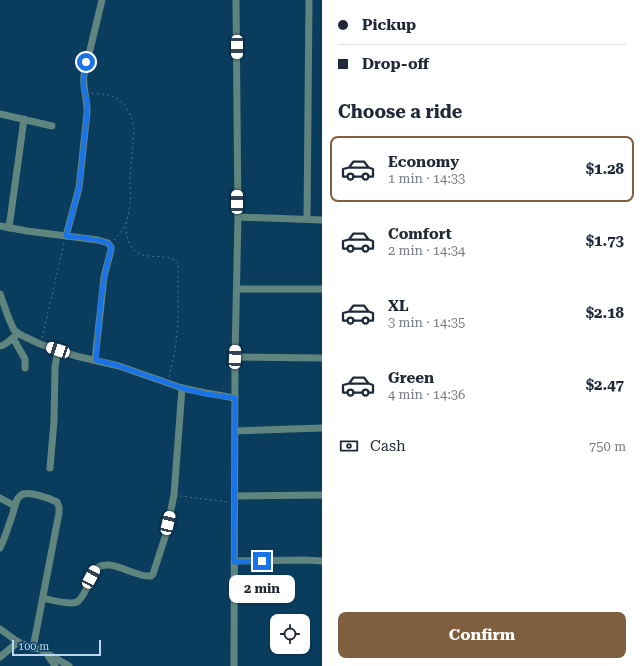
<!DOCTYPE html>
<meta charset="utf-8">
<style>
:root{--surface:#fff;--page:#f6f6f7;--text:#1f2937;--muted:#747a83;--line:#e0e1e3;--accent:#805f3f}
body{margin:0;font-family:"Roboto Serif",serif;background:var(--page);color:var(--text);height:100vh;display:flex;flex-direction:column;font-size:15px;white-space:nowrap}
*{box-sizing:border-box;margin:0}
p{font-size:13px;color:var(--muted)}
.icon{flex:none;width:22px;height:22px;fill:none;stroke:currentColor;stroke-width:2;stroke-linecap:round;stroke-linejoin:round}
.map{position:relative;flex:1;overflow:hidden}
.drawer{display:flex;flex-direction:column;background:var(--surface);width:320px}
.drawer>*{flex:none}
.hud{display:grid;align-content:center;height:88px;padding:0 16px;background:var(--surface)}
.buttons{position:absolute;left:270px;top:614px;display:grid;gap:8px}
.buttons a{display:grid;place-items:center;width:40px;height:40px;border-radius:8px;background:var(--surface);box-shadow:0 1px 3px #0004;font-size:20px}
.scale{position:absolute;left:12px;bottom:10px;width:89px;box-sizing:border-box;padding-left:4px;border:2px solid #bad8f1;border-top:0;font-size:11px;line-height:14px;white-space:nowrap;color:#bad8f1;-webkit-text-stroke:3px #093c5d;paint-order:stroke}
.end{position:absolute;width:18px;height:18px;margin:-9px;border:5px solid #1a73e8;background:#fff;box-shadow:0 0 0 2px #fff}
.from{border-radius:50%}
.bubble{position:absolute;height:28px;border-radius:8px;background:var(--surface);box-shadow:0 1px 3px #0004;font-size:13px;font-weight:700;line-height:28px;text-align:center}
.car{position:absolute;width:12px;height:24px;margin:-12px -6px;border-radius:5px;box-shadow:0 0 3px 1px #0007;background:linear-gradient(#fff 24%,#345 0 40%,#fff 0 76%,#345 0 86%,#fff 0)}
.hud b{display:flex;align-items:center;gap:14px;height:38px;font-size:15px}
.hud b+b{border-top:1px solid var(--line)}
.hud i{width:10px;height:10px;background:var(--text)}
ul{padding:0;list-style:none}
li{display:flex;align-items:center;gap:12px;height:66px;margin:0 8px 6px;padding:0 8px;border:2px solid transparent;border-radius:8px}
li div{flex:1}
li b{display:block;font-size:15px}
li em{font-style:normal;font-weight:700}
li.selected{border-color:var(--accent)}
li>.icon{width:36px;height:36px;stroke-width:1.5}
h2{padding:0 16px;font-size:18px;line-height:48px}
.pay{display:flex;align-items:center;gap:10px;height:44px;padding:0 16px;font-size:15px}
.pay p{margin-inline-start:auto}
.cta{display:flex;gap:8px;margin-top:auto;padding:8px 16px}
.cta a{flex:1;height:46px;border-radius:8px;background:var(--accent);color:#fff;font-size:16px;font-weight:700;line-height:46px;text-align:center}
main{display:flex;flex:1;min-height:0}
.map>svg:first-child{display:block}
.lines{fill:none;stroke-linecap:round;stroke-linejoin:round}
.path{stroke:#467290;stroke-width:1;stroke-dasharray:2 3;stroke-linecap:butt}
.minor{stroke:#60857f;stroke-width:7}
.route{stroke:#1a73e8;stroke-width:5}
</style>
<main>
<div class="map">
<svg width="322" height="666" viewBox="0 0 322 666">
<rect width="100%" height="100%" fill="#093c5d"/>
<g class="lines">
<g class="path">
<path d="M92 93C99 94 108 94 114 97 126 102 132 117 134 128 133 146 131 163 130 180 130 188 131 197 130 205 129 213 126 221 126 229 126 236 129 246 135 251 146 261 169 252 178 263V322L175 351 169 377"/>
<polyline points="114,240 119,235 126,223"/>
<polyline points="42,338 64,243"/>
<polyline points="180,496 229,502"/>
</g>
<g class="minor">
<polyline points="0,114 52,126"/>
<polyline points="238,217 322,220"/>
<polyline points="307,219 309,0"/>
<polyline points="0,226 27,231 98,240 108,243 111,247 111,250 104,277 95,360"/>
<polyline points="9,228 24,119"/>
<path d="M66 236 79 188 87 113C88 99 82 88 84 75L102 0"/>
<polyline points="237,289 322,289"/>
<polyline points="0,294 9,319 14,330 21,335 40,344 76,356 119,366 182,388 206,393 235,398"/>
<polyline points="13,338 25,359 25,368"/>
<path d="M0 346C6 345 10 340 15 336"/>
<polyline points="235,357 322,358"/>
<polyline points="235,431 322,428"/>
<polyline points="50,468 54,421 55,367 58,350"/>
<polyline points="235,496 322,495"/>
<polyline points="0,498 15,506"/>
<path d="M0 548C5 538 8 527 12 516 14 510 15 503 18 498 20 496 21 495 23 494 31 492 49 498 57 502L59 507V513L33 648"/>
<polyline points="234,561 305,560 322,561"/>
<path d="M43 598C50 600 71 605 77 602 83 599 92 577 95 570 107 555 135 578 151 576L153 574 166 534 174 495 182 388"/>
<polyline points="0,629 18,642 33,648 40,649 69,666"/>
<polyline points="47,654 55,666"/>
<polyline points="0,657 18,642"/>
<polyline points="234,666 235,357 238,217 236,0"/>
</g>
</g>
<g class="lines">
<path class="route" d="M86 62 84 75 83 85 87 101V113L79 188 66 236C74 237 103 239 109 244 111 246 111 247 111 250 100 285 99 323 96 360L119 366 182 388 206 394 235 398 234 562 262 561"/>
</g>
</svg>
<div class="buttons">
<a><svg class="icon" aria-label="locate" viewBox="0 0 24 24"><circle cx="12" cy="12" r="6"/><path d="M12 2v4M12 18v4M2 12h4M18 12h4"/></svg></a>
</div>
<div class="scale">100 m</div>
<i class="end from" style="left:86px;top:62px"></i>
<i class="end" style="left:262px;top:561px"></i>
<div class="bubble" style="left:229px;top:575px;width:66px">2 min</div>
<i class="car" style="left:237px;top:47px;rotate:180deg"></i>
<i class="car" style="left:237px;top:202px;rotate:0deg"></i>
<i class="car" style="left:58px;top:350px;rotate:289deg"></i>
<i class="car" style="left:235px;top:357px;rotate:2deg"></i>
<i class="car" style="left:168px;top:523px;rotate:13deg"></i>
<i class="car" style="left:91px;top:577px;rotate:28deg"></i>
</div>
<section class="drawer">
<div class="hud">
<b><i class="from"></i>Pickup</b>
<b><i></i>Drop-off</b>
</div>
<h2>Choose a ride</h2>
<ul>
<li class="selected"><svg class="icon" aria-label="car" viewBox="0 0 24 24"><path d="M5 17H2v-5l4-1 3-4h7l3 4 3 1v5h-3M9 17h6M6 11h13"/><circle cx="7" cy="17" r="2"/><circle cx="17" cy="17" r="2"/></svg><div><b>Economy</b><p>1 min · 14:33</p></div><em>$1.28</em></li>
<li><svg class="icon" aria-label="car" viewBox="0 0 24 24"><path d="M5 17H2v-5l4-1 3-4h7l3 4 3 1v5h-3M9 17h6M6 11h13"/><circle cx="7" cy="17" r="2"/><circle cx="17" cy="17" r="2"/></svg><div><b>Comfort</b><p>2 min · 14:34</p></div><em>$1.73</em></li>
<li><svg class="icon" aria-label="car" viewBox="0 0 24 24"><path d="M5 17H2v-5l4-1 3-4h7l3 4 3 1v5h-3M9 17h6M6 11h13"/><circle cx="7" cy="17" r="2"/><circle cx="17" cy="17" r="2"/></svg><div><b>XL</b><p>3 min · 14:35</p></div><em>$2.18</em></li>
<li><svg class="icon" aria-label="car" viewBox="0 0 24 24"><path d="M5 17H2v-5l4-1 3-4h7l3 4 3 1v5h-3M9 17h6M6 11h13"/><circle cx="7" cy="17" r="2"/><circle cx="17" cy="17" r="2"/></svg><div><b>Green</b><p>4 min · 14:36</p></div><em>$2.47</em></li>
</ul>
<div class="pay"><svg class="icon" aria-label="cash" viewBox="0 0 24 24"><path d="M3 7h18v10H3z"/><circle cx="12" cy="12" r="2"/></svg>Cash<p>750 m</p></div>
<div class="cta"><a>Confirm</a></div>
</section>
</main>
